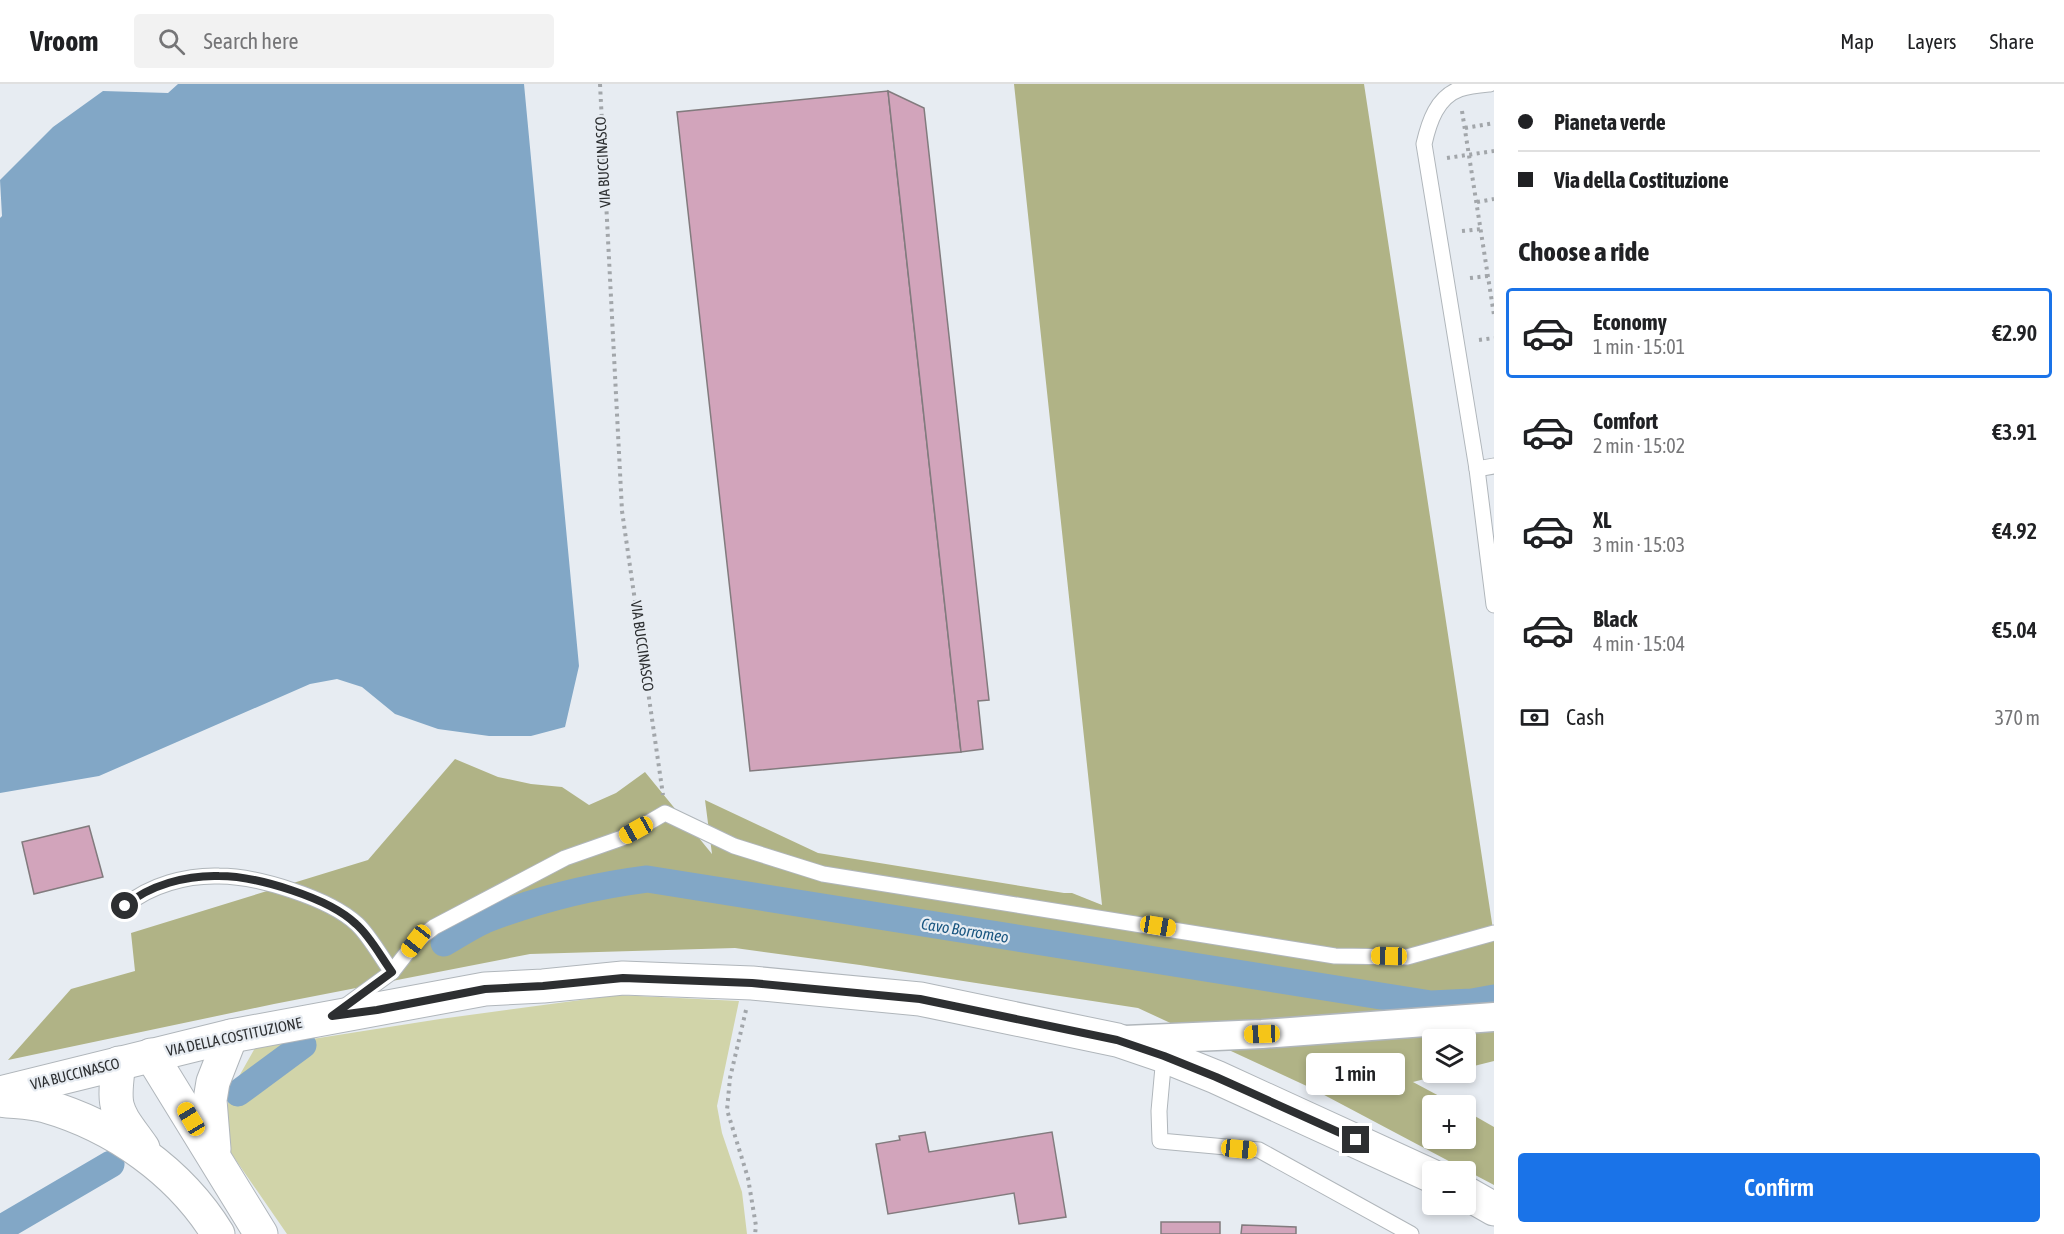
<!DOCTYPE html>
<meta charset="utf-8">
<style>
:root{--surface:#fff;--page:#f2f2f2;--text:#202124;--muted:#757577;--line:#e0e0e0;--accent:#1a73e8}
body{margin:0;font-family:"Asap Condensed",sans-serif;background:var(--page);color:var(--text);height:100vh;display:flex;flex-direction:column;font-size:22px;white-space:nowrap}
*{box-sizing:border-box;margin:0}
p{font-size:20px;color:var(--muted)}
.icon{flex:none;width:33px;height:33px;fill:none;stroke:currentColor;stroke-width:2;stroke-linecap:round;stroke-linejoin:round}
.map{position:relative;flex:1;overflow:hidden}
.side{display:flex;flex-direction:column;background:var(--surface);width:570px}
.side>*{flex:none}
.banner{display:grid;align-content:center;height:132px;padding:0 24px;background:var(--surface)}
.buttons{position:absolute;left:1422px;top:945px;display:grid;gap:12px}
.buttons a{display:grid;place-items:center;width:54px;height:54px;border-radius:6px;background:var(--surface);box-shadow:0 3px 9px #0003;font-size:30px}
.end{position:absolute;width:27px;height:27px;margin:-14px;border:8px solid #2d2f31;background:#fff;box-shadow:0 0 0 3px #fff}
.from{border-radius:50%}
.bubble{position:absolute;height:42px;border-radius:6px;background:var(--surface);box-shadow:0 3px 9px #0003;font-size:20px;font-weight:600;line-height:42px;text-align:center}
.car{position:absolute;width:18px;height:36px;margin:-18px -9px;border-radius:8px;box-shadow:0 0 4px 2px #0007;background:linear-gradient(#f5c518 24%,#345 0 40%,#f5c518 0 76%,#345 0 86%,#f5c518 0)}
.banner b{display:flex;align-items:center;gap:21px;height:57px;font-size:22px}
.banner b+b{border-top:2px solid var(--line)}
.banner i{width:15px;height:15px;background:var(--text)}
ul{padding:0;list-style:none}
li{display:flex;align-items:center;gap:18px;height:90px;margin:0 12px 9px;padding:0 12px;border:3px solid transparent;border-radius:6px}
li div{flex:1}
li b{display:block;font-size:22px}
li em{font-style:normal;font-weight:600}
li.selected{border-color:var(--accent)}
li>.icon{width:54px;height:54px;stroke-width:1.5}
h2{padding:0 24px;font-size:27px;line-height:72px}
.pay{display:flex;align-items:center;gap:15px;height:66px;padding:0 24px;font-size:22px}
.pay p{margin-inline-start:auto}
.cta{display:flex;gap:12px;margin-top:auto;padding:12px 24px}
.cta a{flex:1;height:69px;border-radius:6px;background:var(--accent);color:#fff;font-size:24px;font-weight:600;line-height:69px;text-align:center}
header{display:flex;align-items:center;gap:36px;box-sizing:border-box;height:84px;padding:0 30px;background:var(--surface);border-bottom:2px solid var(--line)}
header strong{font-size:28px}
nav{display:flex;gap:33px;margin-inline-start:auto;font-size:21px}
.search{width:420px;height:54px;background:var(--page);display:flex;align-items:center;gap:15px;box-sizing:border-box;padding:0 21px;border-radius:6px;color:var(--muted);font-size:22px}
main{display:flex;flex:1;min-height:0}
.map>svg:first-child{display:block}
.green{fill:#d1d4a9}
.forest{fill:#b0b386}
.water{fill:#82a7c6}
.lines{fill:none;stroke-linecap:round;stroke-linejoin:round}
.canal{stroke:#82a7c6;stroke-width:27}
.building{fill:#d2a4bb;stroke:#827b7e;stroke-width:1.5}
.service-casing{stroke:#b0b6bb;stroke-width:17}
.minor-casing{stroke:#b0b6bb;stroke-width:31}
.tertiary-casing{stroke:#b0b6bb;stroke-width:35}
.secondary-casing{stroke:#b0b6bb;stroke-width:35}
.path{stroke:#a2a6aa;stroke-width:4;stroke-dasharray:3 4.5;stroke-linecap:butt}
.service{stroke:#fff;stroke-width:15}
.minor{stroke:#fff;stroke-width:28}
.tertiary{stroke:#fff;stroke-width:33}
.secondary{stroke:#fff;stroke-width:33}
.route{stroke:#2d2f31;stroke-width:8}
.labels{text-anchor:middle;stroke-width:4.5;stroke-linejoin:round;paint-order:stroke}
.street-label{font-size:15px;fill:#2d2f31;stroke:#e7ecf2}
.water-label{font-size:16px;font-style:italic;fill:#1a5680;stroke:#e7ecf2}
</style>
<header>
<strong>Vroom</strong>
<div class="search"><svg class="icon" aria-label="search" viewBox="0 0 24 24"><circle cx="10" cy="10" r="6"/><path d="M15 15l6 6"/></svg>Search here</div>
<nav><a>Map</a><a>Layers</a><a>Share</a></nav>
</header>
<main>
<div class="map">
<svg width="1494" height="1150" viewBox="0 0 1494 1150">
<rect width="100%" height="100%" fill="#e7ecf2"/>
<polygon class="green" points="618,911 739,917 717,1022 722,1049 742,1108 747,1150 287,1150 224,1059 229,1010 255,964 440,935"/>
<polygon class="forest" points="1014,0 1364,0 1494,852 1494,977 1466,984 1466,956 1432,956 1432,988 1448,989 1413,998 1456,1021 1432,1022 1432,1054 1466,1054 1466,1027 1494,1043 1494,1101 1311,1004 1138,924 860,881 735,864 530,870 274,920 8,976 71,905 135,887 131,849 368,776 455,675 498,693 531,700 562,703 589,721 616,709 645,688 712,770 705,716 818,769 1064,809 1072,809 1102,821"/>
<polygon class="water" points="178,0 524,0 579,582 565,643 531,652 489,652 438,645 395,630 362,603 337,595 310,600 99,692 0,709 0,134 2,132 0,96 53,43 103,7 168,9"/>
<g class="lines">
<g class="canal">
<path d="M444 859C458 851 471 842 485 836 536 816 593 802 647 795L1431 920 1472 918 1494 914"/>
<polyline points="238,1009 303,961"/>
<polyline points="0,1145 111,1080"/>
</g>
</g>
<g class="building">
<polygon points="888,7 961,668 750,687 677,28"/>
<polygon points="888,7 924,24 989,616 978,617 983,665 961,668"/>
<polygon points="89,742 103,793 34,810 22,758"/>
<polygon points="925,1048 929,1068 1052,1048 1066,1133 1019,1140 1014,1109 888,1130 876,1060 900,1056 899,1052"/>
<rect x="1161" y="1138" width="59" height="12"/>
<polygon points="1242,1141 1296,1143 1296,1150 1241,1150"/>
</g>
<g class="lines">
<defs>
<g id="service">
<path d="M1490 0C1480 1 1469 2 1460 5 1437 13 1429 38 1424 60L1477 385 1494 521"/>
<polyline points="1477,385 1494,382"/>
<path d="M125 822C150 801 187 791 219 792 257 792 329 814 357 840 369 851 381 873 392 888"/>
<polyline points="344,923 392,888 416,857 434,843 565,774 622,754 665,729 734,762 823,790 1335,872 1407,873 1494,849"/>
<polyline points="1164,972 1159,1027 1160,1057 1259,1066 1411,1150"/>
</g>
<polyline id="minor" points="1125,956 1262,950 1494,933"/>
<g id="tertiary">
<polyline points="151,971 261,1150"/>
<path d="M119 979C112 1027 116 1026 143 1064"/>
<path d="M0 1016C15 1018 31 1018 45 1022 115 1042 180 1088 218 1150"/>
<polyline points="214,1065 210,1016 213,998 231,952"/>
</g>
<g id="secondary">
<polyline points="0,1009 231,952 485,905 543,902 623,894 752,899 920,915 1117,956 1164,972 1216,993 1432,1092"/>
<polyline points="1466,1109 1494,1125"/>
</g>
</defs>
<use href="#service" class="service-casing"/>
<use href="#minor" class="minor-casing"/>
<use href="#tertiary" class="tertiary-casing"/>
<use href="#secondary" class="secondary-casing"/>
<g class="path">
<polyline points="600,0 622,427 663,711"/>
<polyline points="1462,27 1494,231"/>
<polyline points="1465,44 1494,39"/>
<polyline points="1447,74 1494,67"/>
<polyline points="1477,118 1494,115"/>
<polyline points="1462,147 1481,145"/>
<polyline points="1470,194 1488,192"/>
<polyline points="1479,256 1494,254"/>
<polyline points="746,926 730,994 727,1026 748,1094 756,1142 755,1150"/>
</g>
<use href="#service" class="service"/>
<use href="#minor" class="minor"/>
<use href="#tertiary" class="tertiary"/>
<use href="#secondary" class="secondary"/>
</g>
<g class="lines">
<path class="route" d="M125 822C149 801 187 791 219 792 257 792 329 814 356 840 370 852 381 873 392 888L332 932 377 926 485 905 543 902 623 894 752 899 920 915 1117 956 1164 972 1216 993 1356 1056"/>
</g>
<g class="labels">
<g class="street-label">
<text transform="translate(603 78) rotate(-93)" y="5">VIA BUCCINASCO</text>
<text transform="translate(642 562) rotate(82)" y="5">VIA BUCCINASCO</text>
<text transform="translate(234 953) rotate(-12)" y="5">VIA DELLA COSTITUZIONE</text>
<text transform="translate(75 990) rotate(-14)" y="5">VIA BUCCINASCO</text>
</g>
<g class="water-label">
<text transform="translate(965 846) rotate(9)" y="6">Cavo Borromeo</text>
</g>
</g>
</svg>
<div class="buttons">
<a><svg class="icon" aria-label="layers" viewBox="0 0 24 24"><path d="M12 4l9 5-9 5-9-5zM3 14l9 5 9-5"/></svg></a>
<a>+</a>
<a>−</a>
</div>
<i class="end from" style="left:125px;top:822px"></i>
<i class="end" style="left:1356px;top:1056px"></i>
<div class="bubble" style="left:1306px;top:969px;width:99px">1 min</div>
<i class="car" style="left:636px;top:746px;rotate:241deg"></i>
<i class="car" style="left:1158px;top:842px;rotate:99deg"></i>
<i class="car" style="left:416px;top:857px;rotate:218deg"></i>
<i class="car" style="left:1389px;top:872px;rotate:271deg"></i>
<i class="car" style="left:1262px;top:950px;rotate:268deg"></i>
<i class="car" style="left:191px;top:1035px;rotate:329deg"></i>
<i class="car" style="left:1239px;top:1065px;rotate:96deg"></i>
</div>
<section class="side">
<div class="banner">
<b><i class="from"></i>Pianeta verde</b>
<b><i></i>Via della Costituzione</b>
</div>
<h2>Choose a ride</h2>
<ul>
<li class="selected"><svg class="icon" aria-label="car" viewBox="0 0 24 24"><path d="M5 17H2v-5l4-1 3-4h7l3 4 3 1v5h-3M9 17h6M6 11h13"/><circle cx="7" cy="17" r="2"/><circle cx="17" cy="17" r="2"/></svg><div><b>Economy</b><p>1 min · 15:01</p></div><em>€2.90</em></li>
<li><svg class="icon" aria-label="car" viewBox="0 0 24 24"><path d="M5 17H2v-5l4-1 3-4h7l3 4 3 1v5h-3M9 17h6M6 11h13"/><circle cx="7" cy="17" r="2"/><circle cx="17" cy="17" r="2"/></svg><div><b>Comfort</b><p>2 min · 15:02</p></div><em>€3.91</em></li>
<li><svg class="icon" aria-label="car" viewBox="0 0 24 24"><path d="M5 17H2v-5l4-1 3-4h7l3 4 3 1v5h-3M9 17h6M6 11h13"/><circle cx="7" cy="17" r="2"/><circle cx="17" cy="17" r="2"/></svg><div><b>XL</b><p>3 min · 15:03</p></div><em>€4.92</em></li>
<li><svg class="icon" aria-label="car" viewBox="0 0 24 24"><path d="M5 17H2v-5l4-1 3-4h7l3 4 3 1v5h-3M9 17h6M6 11h13"/><circle cx="7" cy="17" r="2"/><circle cx="17" cy="17" r="2"/></svg><div><b>Black</b><p>4 min · 15:04</p></div><em>€5.04</em></li>
</ul>
<div class="pay"><svg class="icon" aria-label="cash" viewBox="0 0 24 24"><path d="M3 7h18v10H3z"/><circle cx="12" cy="12" r="2"/></svg>Cash<p>370 m</p></div>
<div class="cta"><a>Confirm</a></div>
</section>
</main>
